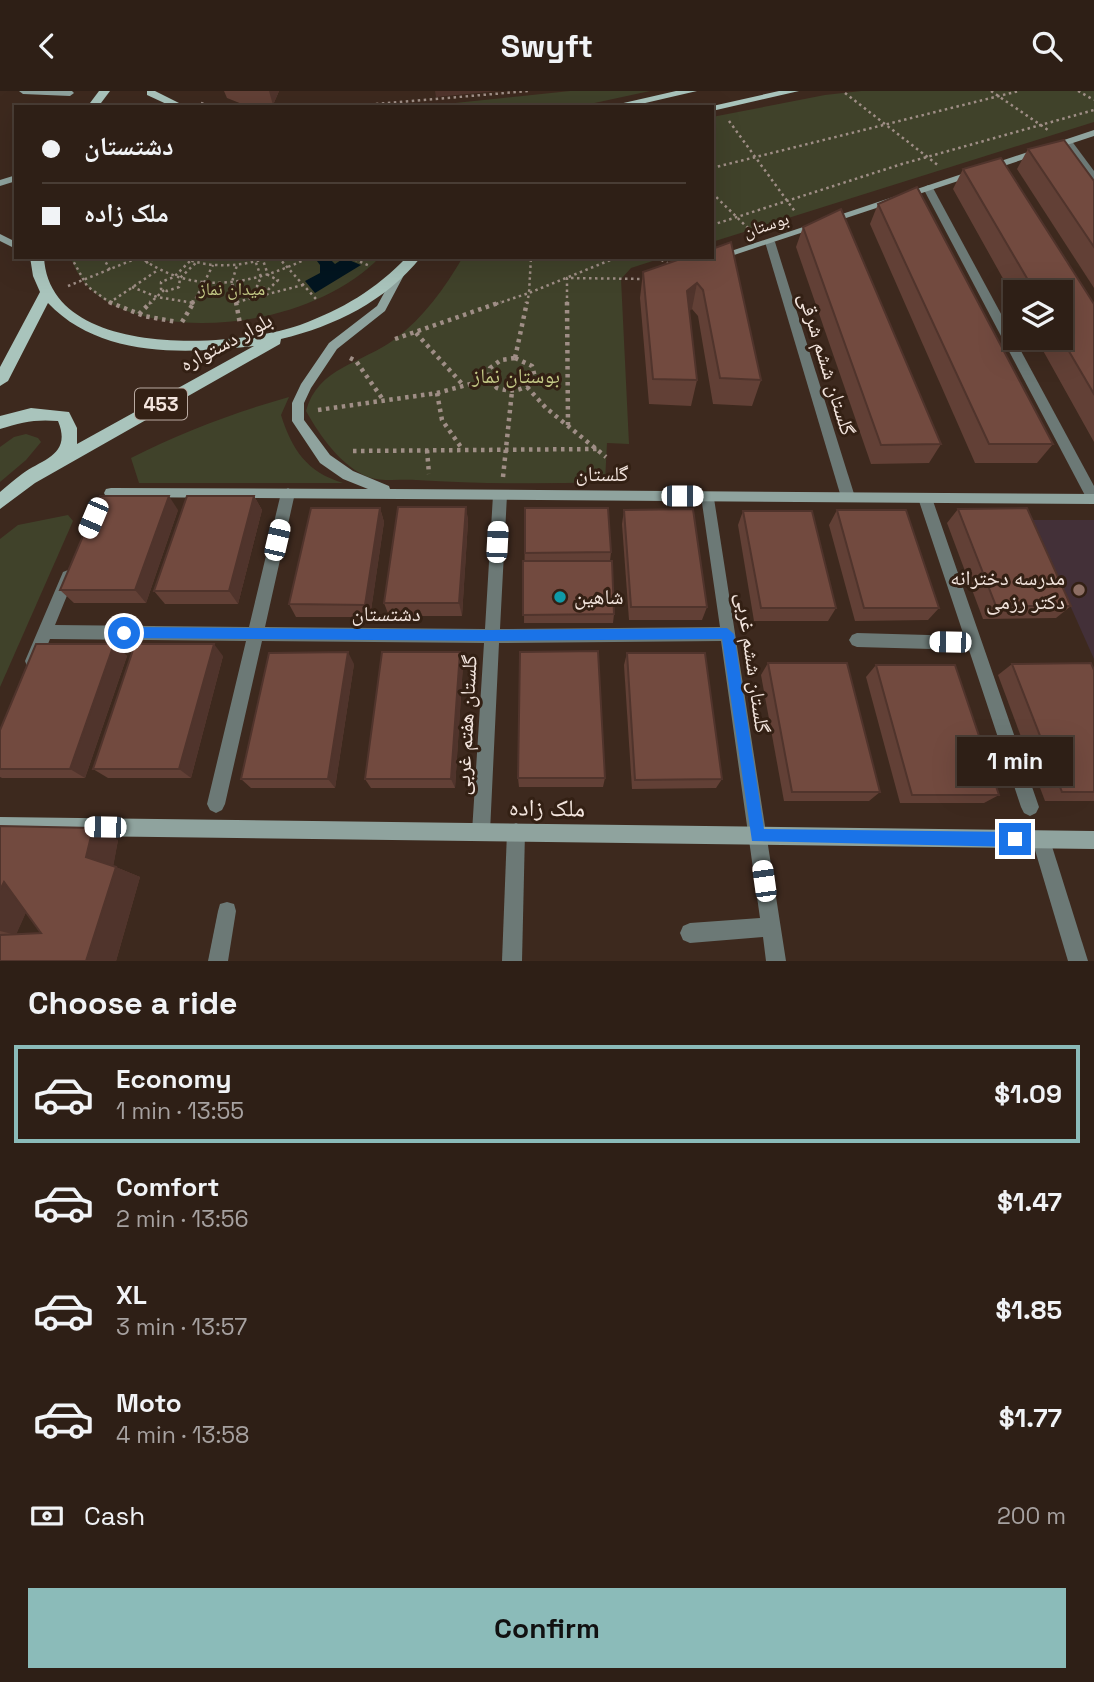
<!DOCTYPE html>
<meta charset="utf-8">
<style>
:root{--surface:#2e1f16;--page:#36271f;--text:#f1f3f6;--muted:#a7a2a1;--line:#493d35;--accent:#8bbbb9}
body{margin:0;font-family:"Space Grotesk","Noto Naskh Arabic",sans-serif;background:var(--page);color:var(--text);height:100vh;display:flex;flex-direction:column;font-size:26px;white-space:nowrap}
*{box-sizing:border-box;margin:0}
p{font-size:23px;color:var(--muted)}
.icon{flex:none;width:38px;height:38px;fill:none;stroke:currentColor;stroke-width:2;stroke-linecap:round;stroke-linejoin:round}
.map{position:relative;height:870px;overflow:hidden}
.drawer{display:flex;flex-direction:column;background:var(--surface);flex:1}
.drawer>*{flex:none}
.top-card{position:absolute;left:14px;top:14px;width:700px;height:154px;border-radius:0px;box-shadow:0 7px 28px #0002,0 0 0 2px var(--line);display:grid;align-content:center;height:154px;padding:0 28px;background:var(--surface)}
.controls{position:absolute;left:1003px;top:189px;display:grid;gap:14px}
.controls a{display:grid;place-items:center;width:70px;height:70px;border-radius:0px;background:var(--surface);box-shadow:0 7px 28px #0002,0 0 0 2px var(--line);font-size:35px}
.end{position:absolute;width:32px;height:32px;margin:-16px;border:9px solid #1a73e8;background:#fff;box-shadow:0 0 0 4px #fff}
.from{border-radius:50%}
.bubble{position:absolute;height:49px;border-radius:0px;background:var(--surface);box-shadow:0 7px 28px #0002,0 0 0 2px var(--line);font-size:23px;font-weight:700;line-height:49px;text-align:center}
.car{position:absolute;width:21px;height:42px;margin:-21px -10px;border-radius:9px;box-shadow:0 0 5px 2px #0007;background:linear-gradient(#fff 24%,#345 0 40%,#fff 0 76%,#345 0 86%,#fff 0)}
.top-card b{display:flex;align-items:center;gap:24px;height:66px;font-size:26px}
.top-card b+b{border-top:2px solid var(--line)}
.top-card i{width:18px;height:18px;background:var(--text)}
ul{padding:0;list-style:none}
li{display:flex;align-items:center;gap:21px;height:98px;margin:0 14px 10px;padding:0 14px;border:4px solid transparent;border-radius:0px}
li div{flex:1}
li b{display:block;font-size:26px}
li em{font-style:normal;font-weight:700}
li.selected{border-color:var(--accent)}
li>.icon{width:63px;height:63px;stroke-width:1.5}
h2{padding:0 28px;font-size:32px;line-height:84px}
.pay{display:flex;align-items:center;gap:18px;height:77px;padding:0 28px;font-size:26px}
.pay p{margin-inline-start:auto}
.action{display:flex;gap:14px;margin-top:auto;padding:14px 28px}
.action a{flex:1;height:80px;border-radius:0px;background:var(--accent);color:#111;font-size:28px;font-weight:700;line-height:80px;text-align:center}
header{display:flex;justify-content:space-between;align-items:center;height:91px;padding:0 28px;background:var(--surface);font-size:32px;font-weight:700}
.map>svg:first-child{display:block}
.education{fill:#433038}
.green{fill:#40422a}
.water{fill:#021520}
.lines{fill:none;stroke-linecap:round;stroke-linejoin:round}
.path-far1{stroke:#9f8e86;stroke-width:2.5;stroke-dasharray:2.5 3.5;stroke-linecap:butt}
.path{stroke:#9f8e86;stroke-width:4.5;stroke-dasharray:3.5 4.5;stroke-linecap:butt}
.street{fill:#6c7976;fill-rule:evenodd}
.secondary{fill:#8fa39e;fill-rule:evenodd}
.primary{fill:#a9c4bc;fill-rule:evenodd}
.wall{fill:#624036;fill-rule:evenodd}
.shaded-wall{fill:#50342c}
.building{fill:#724a3f;stroke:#50342c;stroke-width:2}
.route{fill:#1a73e8}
.education-dot{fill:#8d6e63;stroke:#332014;stroke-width:2.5}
.culture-dot{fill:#0f9aa8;stroke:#332014;stroke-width:2.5}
.labels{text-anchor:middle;stroke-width:6;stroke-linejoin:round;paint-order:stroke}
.far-street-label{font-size:18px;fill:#f3e5de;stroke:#332014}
.far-park-label{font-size:18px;fill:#c3c885;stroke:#332014}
.shield{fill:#332014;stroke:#b9aaa1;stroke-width:2}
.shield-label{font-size:19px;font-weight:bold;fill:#f3e5de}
.street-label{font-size:21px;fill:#f3e5de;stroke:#332014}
.park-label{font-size:21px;fill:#c3c885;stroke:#332014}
.poi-label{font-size:21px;fill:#f3e5de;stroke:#332014;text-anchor:end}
.near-street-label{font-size:24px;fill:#f3e5de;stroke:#332014}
</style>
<header><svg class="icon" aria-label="back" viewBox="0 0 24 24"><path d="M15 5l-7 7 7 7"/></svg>Swyft<svg class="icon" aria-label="search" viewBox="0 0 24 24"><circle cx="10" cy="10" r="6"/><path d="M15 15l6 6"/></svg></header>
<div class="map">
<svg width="1094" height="870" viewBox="0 0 1094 870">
<rect width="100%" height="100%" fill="#3d291e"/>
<polygon class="education" points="1032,429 1094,429 1094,568"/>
<g class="green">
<polygon points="570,0 650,0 576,16 417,16"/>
<polygon points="861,0 1094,0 1094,31 712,151 712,26 825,4"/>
<path d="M71 166H380C323 226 203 248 127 220 101 210 79 194 71 166Z"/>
<path d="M463 166H665L631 177 621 188 629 353 607 352 605 391C542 393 480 393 416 389 402 388 381 391 368 386 341 375 320 345 306 320 318 276 361 273 395 248 424 226 444 198 463 166Z"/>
<path d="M289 306 281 324C292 359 307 381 343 392H139L131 367C182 341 233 322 289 306Z"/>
<polygon points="26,343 38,347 41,351 26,369 0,391 0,356 14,346"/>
<polygon points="68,424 73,430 0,596 0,448 18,434"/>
</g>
<polygon class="water" points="314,166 328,166 335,173 344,167 361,174 315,202 305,190 320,182 320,174"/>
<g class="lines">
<g class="path-far1">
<polyline points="991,0 1048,39"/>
<polyline points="1078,0 1094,9"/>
<polyline points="845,2 939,75"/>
<polyline points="201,12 217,16"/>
<polyline points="340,16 529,0"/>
<polyline points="729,30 796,122"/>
<polyline points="712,77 1019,0"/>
<polyline points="712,102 749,138"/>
<polyline points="712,134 902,73 1094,19"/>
<polyline points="71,166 87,195 112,213"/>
<polyline points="103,166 110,179"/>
<path d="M140 166C194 206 253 194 310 166"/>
<path d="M180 166C211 178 240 176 271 166"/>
<polyline points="194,166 174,186 161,191 161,198 167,200 179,196 180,187 202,166"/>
<polyline points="226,166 229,166"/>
<polyline points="254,166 261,186 257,195 269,198 278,189 268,184 263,169"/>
<polyline points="278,166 316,208"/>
<polyline points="349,166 370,175"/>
<polyline points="656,166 671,174"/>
<polyline points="146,172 158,166"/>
<polyline points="68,195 140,166"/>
<polyline points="132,196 157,206 194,212"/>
<polyline points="237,211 303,194"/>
<polyline points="109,212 158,179"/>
<polyline points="149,213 164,199"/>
<polyline points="193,213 213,174"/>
<polyline points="236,213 232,191 237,174"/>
<polyline points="496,213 529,202 531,166"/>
<polyline points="527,213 529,202 618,166"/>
<polyline points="567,213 567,187 646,188"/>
</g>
<g class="path">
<polyline points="109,211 144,225 177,231"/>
<polyline points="191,211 194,212"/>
<polyline points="236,211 240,233"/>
<polyline points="567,211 568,334"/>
<polyline points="139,223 151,211"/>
<polyline points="182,231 194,211"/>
<polyline points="416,242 464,295"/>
<polyline points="395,248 501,211"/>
<polyline points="350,267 356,270 384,310"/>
<polyline points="515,267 527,211"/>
<path d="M515 267 532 275 535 286C525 300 513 302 497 297L489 288 490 277 501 269Z"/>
<polyline points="527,296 546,317 606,366"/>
<polyline points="437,302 442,329 463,359"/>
<polyline points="318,319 437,302 489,288"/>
<polyline points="427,359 429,383"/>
<polyline points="353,360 597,358"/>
<polyline points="503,386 512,300"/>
</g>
<g class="street">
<polygon points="1065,49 1071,49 1094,80 1094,90 1091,89 1063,51"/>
<polygon points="928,94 933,97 1094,395 1094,413 1089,412 923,97"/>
<polygon points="770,148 775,151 855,406 853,410 843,410 841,406 765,151"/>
<polygon points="288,397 295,402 265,536 485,538 493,404 495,400 505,400 507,404 500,538 720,536 701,405 703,401 713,401 786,870 766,870 763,846 690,852 683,849 680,842 683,835 690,832 760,827 721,550 499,552 490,741 487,747 481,750 475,747 472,741 484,552 262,550 225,713 222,719 216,722 210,719 207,713 246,550 50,548 39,575 33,577 27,575 25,570 63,481 68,479 73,481 75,485 55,534 249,536 281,402"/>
<polygon points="925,402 930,403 932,407 1039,716 1036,722 1030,725 1024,722 1021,716 969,559 857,556 852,554 849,549 852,544 857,542 964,545 918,407 920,403"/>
<polygon points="516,732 522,735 525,741 522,870 502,870 507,741 510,735"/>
<polygon points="1041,740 1047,743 1050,749 1088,870 1068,870 1032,749 1035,743"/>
<polygon points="227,811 234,813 236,820 228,870 208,870 218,820 220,813"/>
</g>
<g class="secondary">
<polygon points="19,0 72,0 74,2 70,5 23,3"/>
<polygon points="1094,39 1094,45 722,168 714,168 713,166"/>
<polygon points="16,84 16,90 0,95 0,89"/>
<polygon points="0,143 16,151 16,158 0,150"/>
<polygon points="399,181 404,184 385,220 337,258 311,297 304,312 304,329 330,364 353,380 389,395 390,398 1094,403 1094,413 106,406 104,402 106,398 111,397 368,398 343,388 320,372 292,330 292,312 301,293 329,252 377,215 394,184"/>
<polygon points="0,726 1094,740 1094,758 0,744"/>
</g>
<g class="primary">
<polygon points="99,0 110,0 98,16 87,16"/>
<polygon points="147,0 155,0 187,16 173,16 147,4"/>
<polygon points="676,0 697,0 628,16 606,16"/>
<polygon points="779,0 799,0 712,20 712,16 708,16"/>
<path d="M30 166H44C49 269 233 257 300 234 343 218 375 199 407 166H421C386 210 335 235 281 248L280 253 35 392 0 418V401C7 395 14 389 22 383 43 368 72 364 58 330 36 328 21 331 0 338V325L31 317 69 321 77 337V353L254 255C185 263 100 267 48 212L8 290 0 295V276L40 201 33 185Z"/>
</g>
</g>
<g class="wall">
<polygon points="224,0 279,0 273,14 247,15 227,7"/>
<polygon points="1028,58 1094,90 1094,197 1017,78"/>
<polygon points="963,78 1094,213 1094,351 1036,247 1060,247 1060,201 1015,201 1015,209 953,98"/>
<polygon points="878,113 1053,353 1037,372 975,372 870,133"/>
<polygon points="803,136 941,353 929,372 871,373 796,156"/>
<polygon points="686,166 761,289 752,315 713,313 698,225 692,218 689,220 697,289 691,315 649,313 640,207 643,181"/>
<polygon points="254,405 262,419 238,513 165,513 154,500"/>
<polygon points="466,416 468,430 462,525 389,525 384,512"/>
<polygon points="380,417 384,431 370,526 296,526 289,513"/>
<polygon points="525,417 611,461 610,470 614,523 613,532 524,532"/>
<polygon points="958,418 1071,515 1056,527 983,528 947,432"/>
<polygon points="178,419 146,512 74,512 60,499"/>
<polygon points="624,419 707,516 702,529 629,529 622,433"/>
<polygon points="837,419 939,517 928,529 855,530 829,434"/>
<polygon points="743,420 836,517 828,530 754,530 738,434"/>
<polygon points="114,553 127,565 85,687 2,687 0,686 0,639"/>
<polygon points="460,561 463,573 455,697 371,697 365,688"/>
<polygon points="627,562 722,688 716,697 632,698 624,574"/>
<polygon points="223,565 191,687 108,687 93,678"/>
<polygon points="768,572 880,701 869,710 784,710 761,584"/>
<polygon points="354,573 335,697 251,697 241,688"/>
<polygon points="1012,573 1094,579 1094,710 1045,710 998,584"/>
<polygon points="876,574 999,704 984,712 900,712 866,586"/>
<polygon points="518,687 605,687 603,696 519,696"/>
<path d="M0 735 118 749 113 775 140 786 116 870H0L13 844 0 843ZM26 821 41 842 16 843Z"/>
</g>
<g class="shaded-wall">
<polygon points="269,0 279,0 273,14"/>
<polygon points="435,0 499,0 436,6"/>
<polygon points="697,192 692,218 682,226 687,200"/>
<polygon points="169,405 178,419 146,512 135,499"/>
<polygon points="254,405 262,419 238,513 229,500"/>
<polygon points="466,416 468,430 462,525 459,512"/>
<polygon points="380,417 384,431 370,526 365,514"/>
<polygon points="114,553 127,565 85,687 70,678"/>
<polygon points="214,553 223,565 191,687 179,678"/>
<polygon points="348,561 354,573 335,697 328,688"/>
<polygon points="460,561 463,573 455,697 451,688"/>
<polygon points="93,737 118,749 113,777 86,766"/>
<polygon points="116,776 140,786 116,870 86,870"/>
<polygon points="4,791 35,801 16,844 0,840 0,799"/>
</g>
<g class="building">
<polygon points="1064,49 1094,90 1094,156 1028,58"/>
<polygon points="1001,67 1094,213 1094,303 1060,245 1060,201 1035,201 963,78"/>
<polygon points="917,96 1053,353 989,353 878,113"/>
<polygon points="841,118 941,353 881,354 803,136"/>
<polygon points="731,151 761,289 720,287 703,199 697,192 687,200 697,289 653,288 643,181 686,166 712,166 712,158"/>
<polygon points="100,405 169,405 135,499 60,499"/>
<polygon points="187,405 254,405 229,500 154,500"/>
<polygon points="398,416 466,416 459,512 384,512"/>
<polygon points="311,417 380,417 365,514 289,513"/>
<polygon points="525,417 608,417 611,461 525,462"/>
<polygon points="1027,417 1071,515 996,515 958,418"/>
<polygon points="693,418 707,516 631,516 624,419"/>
<polygon points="837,419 906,419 939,517 864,517"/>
<polygon points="743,420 812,420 836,517 761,517"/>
<polygon points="523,470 612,470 614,523 523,524"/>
<polygon points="36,553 114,553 70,678 0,678 0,639"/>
<polygon points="135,553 214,553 179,678 93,678"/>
<polygon points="598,560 605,687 518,687 520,561"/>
<polygon points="348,561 328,688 241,688 269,562"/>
<polygon points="382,561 460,561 451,688 365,688"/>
<polygon points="627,562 705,562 722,688 635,689"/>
<polygon points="768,572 847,572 880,701 792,701"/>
<polygon points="1091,572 1094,579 1094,701 1062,701 1012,573"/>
<polygon points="876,574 955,574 999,704 912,704"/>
<polygon points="0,735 93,737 86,766 116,776 86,870 0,870 0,844 41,842 4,791 0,799"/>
</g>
<polygon class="route" points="124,536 492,539 727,537 734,543 764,738 1015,741 1021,743 1023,748 1021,753 1015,756 752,750 722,548 492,550 124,547 117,542"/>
<circle class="education-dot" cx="1079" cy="499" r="7"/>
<circle class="culture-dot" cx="560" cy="506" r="7"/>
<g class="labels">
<g class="far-street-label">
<text transform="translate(766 134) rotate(-18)" y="6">بوستان</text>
</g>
<g class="far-park-label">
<text x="232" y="204">میدان نماز</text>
</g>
<rect class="shield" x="135" y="297.5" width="52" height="31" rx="5"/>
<g class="shield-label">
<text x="161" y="320">453</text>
</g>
<g class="street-label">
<text transform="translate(226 251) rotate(-28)" y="7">بلوار دستواره</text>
<text transform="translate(827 273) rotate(73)" y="7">گلستان ششم شرقی</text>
<text x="602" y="390">گلستان</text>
<text x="386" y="530">دشتستان</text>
<text transform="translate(753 572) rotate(82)" y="7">گلستان ششم غربی</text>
<text transform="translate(466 634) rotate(-87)" y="7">گلستان هفتم غربی</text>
</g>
<g class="park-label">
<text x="516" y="292">بوستان نماز</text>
</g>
<g class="poi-label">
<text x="1065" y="494">مدرسه دخترانه<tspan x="1065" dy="24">دکتر رزمی</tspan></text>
<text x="574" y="513" text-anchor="start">شاهین</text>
</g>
<g class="near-street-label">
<text transform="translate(547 717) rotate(1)" y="8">ملک زاده</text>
</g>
</g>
</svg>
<div class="controls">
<a><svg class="icon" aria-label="layers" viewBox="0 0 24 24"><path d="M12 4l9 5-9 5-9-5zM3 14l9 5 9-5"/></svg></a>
</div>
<i class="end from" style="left:124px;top:542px"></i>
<i class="end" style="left:1015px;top:748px"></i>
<div class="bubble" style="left:957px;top:646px;width:116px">1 min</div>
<i class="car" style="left:682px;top:405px;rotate:90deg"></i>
<i class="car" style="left:93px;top:427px;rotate:203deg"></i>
<i class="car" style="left:277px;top:449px;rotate:13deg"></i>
<i class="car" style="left:497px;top:451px;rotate:3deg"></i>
<i class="car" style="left:950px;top:551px;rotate:271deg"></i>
<i class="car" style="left:105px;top:736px;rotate:271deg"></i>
<i class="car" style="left:764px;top:790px;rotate:352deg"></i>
<div class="top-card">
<b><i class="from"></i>دشتستان</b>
<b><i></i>ملک زاده</b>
</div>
</div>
<section class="drawer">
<h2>Choose a ride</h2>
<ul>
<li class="selected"><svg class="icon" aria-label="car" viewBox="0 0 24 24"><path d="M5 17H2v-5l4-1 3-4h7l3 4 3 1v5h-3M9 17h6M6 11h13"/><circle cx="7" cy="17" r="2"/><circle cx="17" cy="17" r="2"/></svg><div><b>Economy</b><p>1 min · 13:55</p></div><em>$1.09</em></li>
<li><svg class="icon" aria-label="car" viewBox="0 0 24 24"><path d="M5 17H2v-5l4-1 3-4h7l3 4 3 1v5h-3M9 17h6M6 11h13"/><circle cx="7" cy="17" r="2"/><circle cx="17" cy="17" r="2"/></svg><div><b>Comfort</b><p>2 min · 13:56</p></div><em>$1.47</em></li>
<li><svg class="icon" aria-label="car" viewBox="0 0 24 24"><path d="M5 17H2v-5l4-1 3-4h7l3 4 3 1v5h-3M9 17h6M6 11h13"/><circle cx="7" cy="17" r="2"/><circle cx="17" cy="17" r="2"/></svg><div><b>XL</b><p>3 min · 13:57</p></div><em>$1.85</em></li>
<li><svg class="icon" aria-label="car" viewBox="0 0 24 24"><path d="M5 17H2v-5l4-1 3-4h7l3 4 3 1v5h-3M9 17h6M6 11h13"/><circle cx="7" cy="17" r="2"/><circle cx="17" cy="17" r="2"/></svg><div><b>Moto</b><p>4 min · 13:58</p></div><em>$1.77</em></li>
</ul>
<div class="pay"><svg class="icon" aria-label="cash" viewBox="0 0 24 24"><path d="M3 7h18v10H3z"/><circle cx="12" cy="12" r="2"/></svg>Cash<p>200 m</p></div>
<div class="action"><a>Confirm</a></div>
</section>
